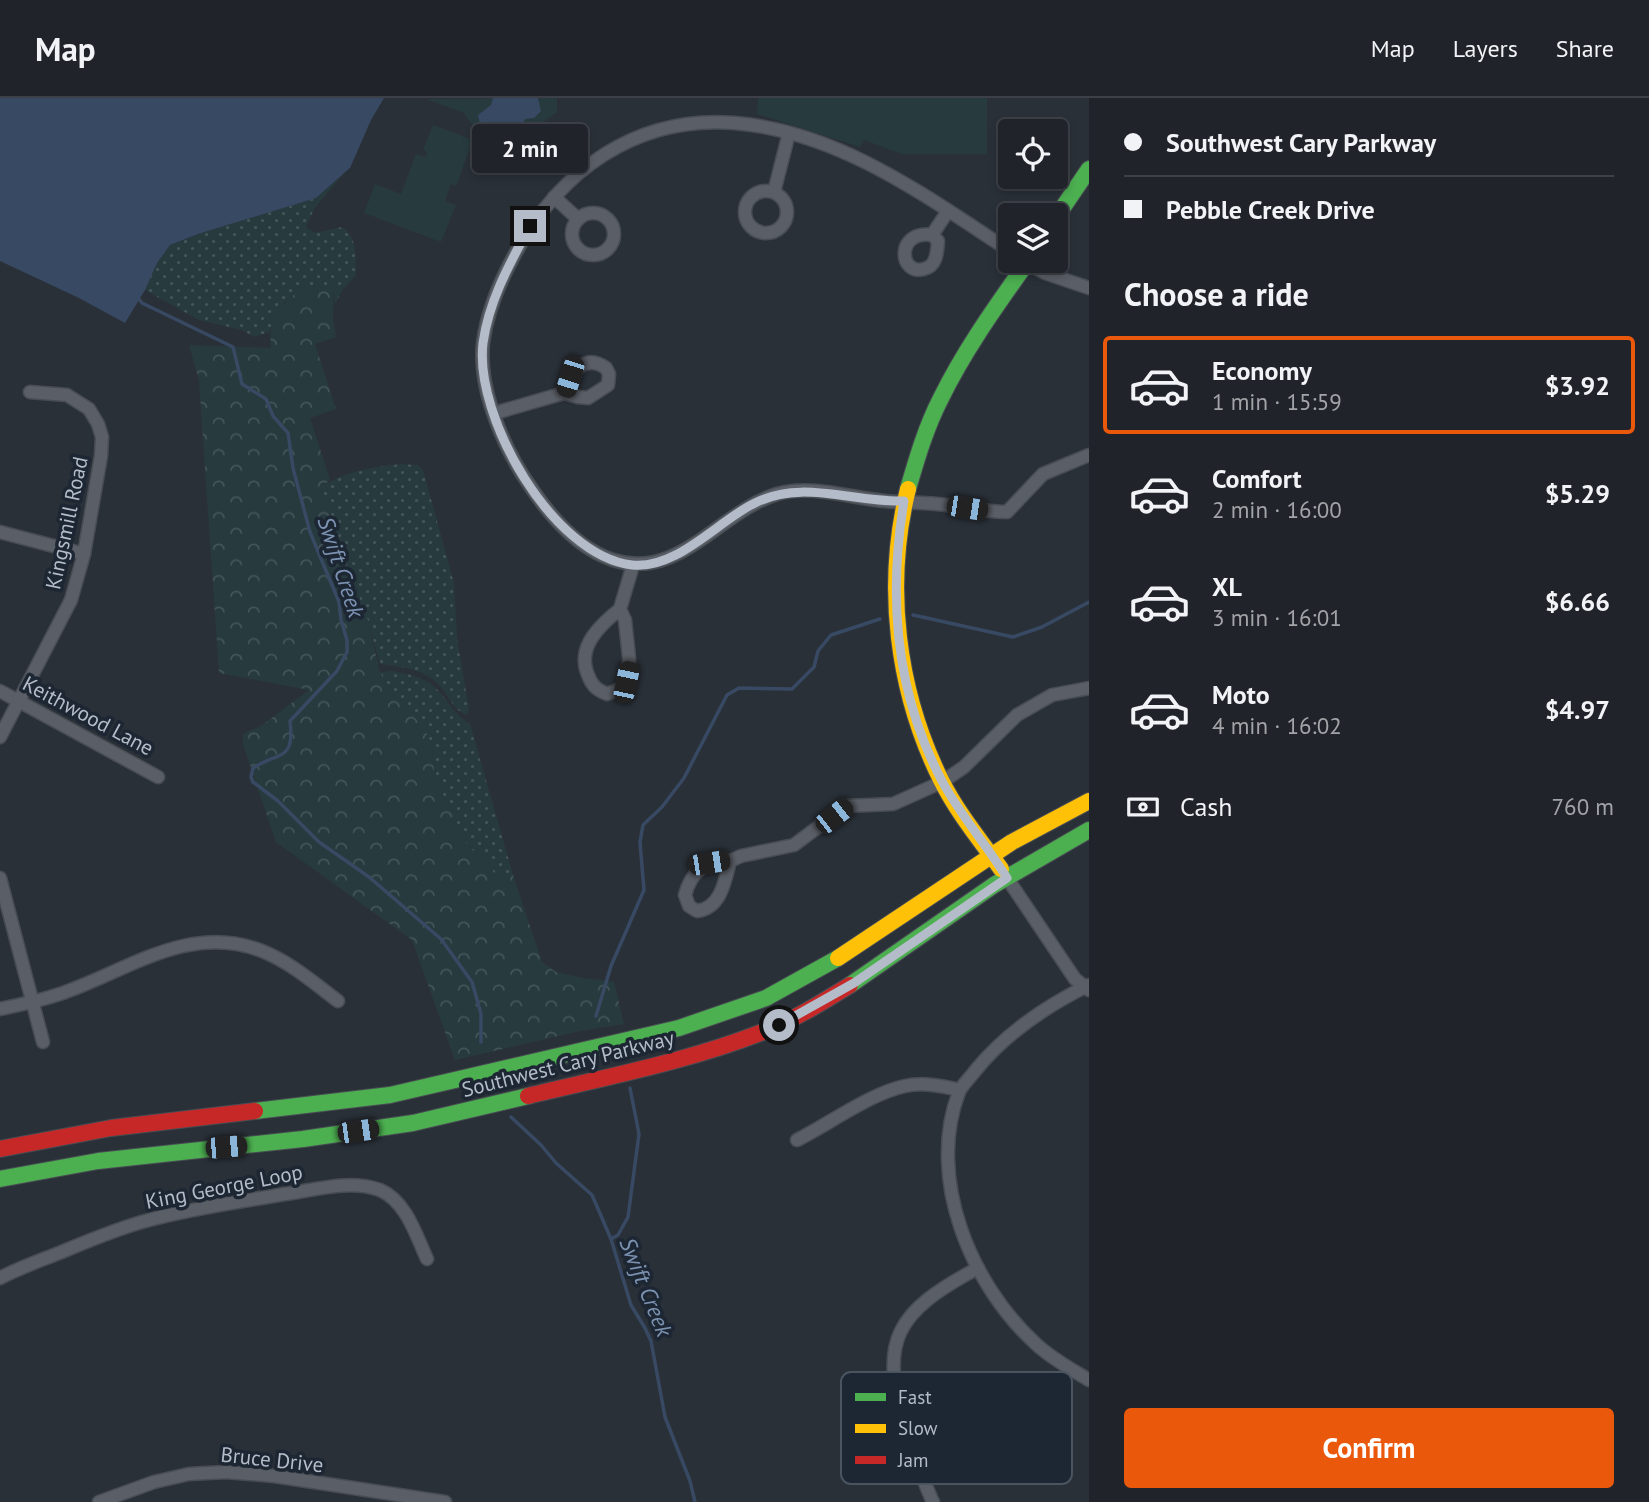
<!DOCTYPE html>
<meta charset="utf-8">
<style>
:root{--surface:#20242a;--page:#2d3036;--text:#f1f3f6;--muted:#a2a4a8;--line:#3d4147;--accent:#ea580c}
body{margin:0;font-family:"PT Sans",sans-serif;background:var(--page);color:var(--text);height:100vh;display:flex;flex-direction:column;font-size:26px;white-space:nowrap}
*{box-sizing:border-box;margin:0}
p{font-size:23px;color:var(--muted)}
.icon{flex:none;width:38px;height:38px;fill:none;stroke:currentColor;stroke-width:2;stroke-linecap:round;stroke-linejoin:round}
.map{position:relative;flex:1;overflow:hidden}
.drawer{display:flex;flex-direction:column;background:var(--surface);width:560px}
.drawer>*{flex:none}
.hud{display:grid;align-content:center;height:154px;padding:0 35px;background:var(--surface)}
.fabs{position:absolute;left:998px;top:21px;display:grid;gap:14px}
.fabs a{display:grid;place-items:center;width:70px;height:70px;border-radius:7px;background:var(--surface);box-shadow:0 4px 10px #0003,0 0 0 2px var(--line);font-size:35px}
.end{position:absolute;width:32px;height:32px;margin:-16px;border:9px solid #b4bcc9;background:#111;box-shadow:0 0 0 4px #111}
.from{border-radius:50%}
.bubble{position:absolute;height:49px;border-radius:7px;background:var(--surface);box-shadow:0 4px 10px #0003,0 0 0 2px var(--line);font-size:23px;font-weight:700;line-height:49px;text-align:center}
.car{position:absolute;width:21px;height:42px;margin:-21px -10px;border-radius:9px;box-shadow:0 0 5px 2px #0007;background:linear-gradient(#222 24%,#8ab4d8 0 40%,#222 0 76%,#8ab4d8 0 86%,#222 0)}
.hud b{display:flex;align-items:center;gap:24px;height:66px;font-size:26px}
.hud b+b{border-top:2px solid var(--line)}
.hud i{width:18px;height:18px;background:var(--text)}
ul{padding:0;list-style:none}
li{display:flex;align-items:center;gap:21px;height:98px;margin:0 14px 10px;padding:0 21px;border:4px solid transparent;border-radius:7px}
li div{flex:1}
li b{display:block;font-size:26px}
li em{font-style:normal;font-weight:700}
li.on{border-color:var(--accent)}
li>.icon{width:63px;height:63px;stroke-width:1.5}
h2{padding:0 35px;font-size:32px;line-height:84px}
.pay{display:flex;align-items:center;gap:18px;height:77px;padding:0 35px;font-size:26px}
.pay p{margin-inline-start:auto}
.primary-button{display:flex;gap:14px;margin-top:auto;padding:14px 35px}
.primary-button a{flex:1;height:80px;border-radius:7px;background:var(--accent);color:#fff;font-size:28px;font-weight:700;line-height:80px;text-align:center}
header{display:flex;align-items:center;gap:42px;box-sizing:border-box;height:98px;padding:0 35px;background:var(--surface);border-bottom:2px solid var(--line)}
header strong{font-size:33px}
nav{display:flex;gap:38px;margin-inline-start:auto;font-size:24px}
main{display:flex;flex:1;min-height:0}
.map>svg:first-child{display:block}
.grass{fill:url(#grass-dots)}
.forest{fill:url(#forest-crowns)}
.green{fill:#273a3e}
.water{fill:#384963}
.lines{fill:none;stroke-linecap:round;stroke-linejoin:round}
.stream{stroke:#384963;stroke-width:3.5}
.street-casing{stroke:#484c53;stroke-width:15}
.fast-casing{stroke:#484c53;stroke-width:18}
.slow-casing{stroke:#484c53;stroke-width:18}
.jam-casing{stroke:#484c53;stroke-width:18}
.street{stroke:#5a5e66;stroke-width:12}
.fast{stroke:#4caf50;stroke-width:16}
.slow{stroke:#ffc107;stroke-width:16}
.jam{stroke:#c62828;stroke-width:16}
.route{stroke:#b4bcc9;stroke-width:9}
.labels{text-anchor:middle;stroke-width:7;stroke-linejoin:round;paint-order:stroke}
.street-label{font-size:21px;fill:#b4bcc9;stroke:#1d2633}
.water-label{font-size:23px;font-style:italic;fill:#7c92b1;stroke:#1d2633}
.key{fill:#1d2633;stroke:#4a5360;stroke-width:2}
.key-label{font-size:19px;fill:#b4bcc9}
</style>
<header>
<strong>Map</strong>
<nav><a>Map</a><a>Layers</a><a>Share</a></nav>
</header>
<main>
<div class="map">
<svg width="1089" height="1404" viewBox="0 0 1089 1404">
<defs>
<pattern id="grass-dots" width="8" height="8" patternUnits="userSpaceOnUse" patternTransform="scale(1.75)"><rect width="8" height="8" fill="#273a3e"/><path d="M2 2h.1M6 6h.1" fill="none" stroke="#445559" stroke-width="1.8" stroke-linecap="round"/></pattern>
<pattern id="forest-crowns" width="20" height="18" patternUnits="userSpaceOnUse" patternTransform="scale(1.75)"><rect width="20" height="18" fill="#273a3e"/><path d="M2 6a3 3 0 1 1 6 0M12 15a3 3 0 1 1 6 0" fill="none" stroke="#445559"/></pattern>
</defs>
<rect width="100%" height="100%" fill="#2a3038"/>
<g class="grass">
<path d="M343 76 314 111 306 129 315 135 342 129C358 139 355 159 356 177L343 191 335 206 334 188 284 204 269 234 254 239 242 232 199 222 145 192 157 165 170 147 198 136 316 100Z"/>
<path d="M401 366 418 367 423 372 454 485 457 540 469 611 467 617C452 612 448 595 437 585 421 570 401 569 380 566L368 523 320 390C343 373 374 369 401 366Z"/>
<path d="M391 573C411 576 429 580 442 597 451 608 457 618 470 626L513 777 501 779 493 774 486 760 472 752 457 734 451 711 441 693 434 673 432 647 388 591 380 574Z"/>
</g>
<path class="forest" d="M306 187 334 188 333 221 336 239 315 246 336 311 310 320 330 382 320 390 368 523 380 574 388 591 424 630 432 647 434 673 441 693 451 711 457 734 472 752 486 760 493 774 501 779 513 777 542 864 556 874 583 880 614 884 624 926 580 933 455 962 412 842 276 744 243 646V636L261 628 309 592 219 575 199 282 189 247 271 250C268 218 282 206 306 187Z"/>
<g class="green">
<polygon points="557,0 557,14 544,24 545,31 539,42 529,48 516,54 500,51 479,38 464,15 426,1"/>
<polygon points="758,0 987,0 987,56 902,56 864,42 860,49 757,16"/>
<polygon points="433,27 473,42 456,88 451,86 445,103 456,107 441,144 364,115 375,86 401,96 416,56 425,59 427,54 423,52"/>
</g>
<g class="water">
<polygon points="0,0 384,0 371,22 350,70 343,76 316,100 198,136 170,147 157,165 145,192 125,225 79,200 0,163"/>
<polygon points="493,0 538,0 541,13 534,20 525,21 520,35 515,39 508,38 480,26 478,17 491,7"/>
</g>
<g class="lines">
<g class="stream">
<path d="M138 200 142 205 233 249 242 286 266 301 273 318 288 335 293 370 310 434 339 504 341 522 347 542V554L337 573 290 623C295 664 279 653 253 670L251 679 253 684 278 703 319 744 369 779 441 841 472 884 481 916V944"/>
<polyline points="913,517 1013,539 1042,529 1089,504"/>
<polyline points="596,918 611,868 644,792 640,744 643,727 662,709 684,680 727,597 739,590 792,591 814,569 818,553 831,537 880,521"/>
<polyline points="511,1019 541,1047 556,1065 592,1097 611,1141 631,1207 645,1230 651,1243 665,1319 690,1383 695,1404"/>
<polyline points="611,1141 618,1137 628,1119 639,1036 630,990"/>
</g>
<defs>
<g id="street">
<circle cx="766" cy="114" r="21"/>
<polyline points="774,94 789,35"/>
<polyline points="554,99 578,121"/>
<circle cx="593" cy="136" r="21"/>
<path d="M932 137C895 132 899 178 924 171 937 168 937 154 938 143L932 137 948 113"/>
<path d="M1010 153C925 98 840 34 735 25 637 17 560 72 515 156 500 183 487 214 483 245 478 293 505 353 532 391 551 419 579 451 613 462 679 483 719 414 777 396 810 386 851 400 885 403 905 405 926 404 946 407 966 409 986 414 1007 414L1043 376 1089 357"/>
<polyline points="1025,163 1045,175 1089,190"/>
<path d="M495 315 564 295 578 299 588 300 608 287 609 276 606 270C583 254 571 276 564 295"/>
<polyline points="0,434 84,456"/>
<path d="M620 511C600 527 576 549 588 577 592 588 597 592 607 596L623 590 629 571V559L625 522 620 511 633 467"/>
<polyline points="0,593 158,679"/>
<polyline points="0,639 71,502 84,456 101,358 102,339 98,326 89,311 67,297 30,294"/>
<path d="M730 763C706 761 691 774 685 797L689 808 697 813C721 810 725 783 730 763L741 758 794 747 846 708 893 706 942 684 964 669 1017 617 1052 597 1089 590"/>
<polyline points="1003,774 1075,881 1089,892"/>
<polyline points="0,780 43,944"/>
<path d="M1089 887C1046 908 1005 936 975 973 970 980 962 987 959 994 926 1080 971 1187 1036 1246 1052 1261 1071 1271 1089 1282"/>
<path d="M0 911C23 906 45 902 68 893 131 870 192 825 262 853 290 864 314 885 338 903"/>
<path d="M797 1042C829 1026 871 995 905 988 923 984 942 988 960 992"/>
<path d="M0 1180C19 1170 39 1163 59 1155 88 1143 118 1130 149 1122 193 1110 239 1104 285 1096 315 1092 350 1081 380 1092 406 1103 416 1137 427 1161"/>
<polyline points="99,1404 154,1384 189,1376 226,1374 274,1378 445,1404"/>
<path d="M933 1404C922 1381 915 1357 907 1333 877 1242 896 1214 978 1170"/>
</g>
<g id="fast">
<polyline points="1055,121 1089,71"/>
<path d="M908 391C917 360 926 329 941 300 965 251 997 207 1028 163"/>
<polyline points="850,887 994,787 1089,732"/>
<polyline points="255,1013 390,997 679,930 766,900 838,860"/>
<polyline points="0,1081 98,1063 303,1041 413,1025 528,998"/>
</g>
<g id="slow">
<path d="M908 391C884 488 897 593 941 682 957 714 980 742 1001 771"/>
<polyline points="838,860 1012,744 1089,703"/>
</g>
<g id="jam">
<path d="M528 998C606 979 685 964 760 935 792 923 821 905 850 887"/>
<polyline points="0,1051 111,1030 255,1013"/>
</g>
</defs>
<use href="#street" class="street-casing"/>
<use href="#fast" class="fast-casing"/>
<use href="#slow" class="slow-casing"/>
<use href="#jam" class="jam-casing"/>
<use href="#street" class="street"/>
<use href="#fast" class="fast"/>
<use href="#slow" class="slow"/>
<use href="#jam" class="jam"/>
</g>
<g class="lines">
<path class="route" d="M530 128C510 165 489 202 483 245 474 319 553 458 632 467 676 472 717 424 753 406 801 380 853 405 904 403 888 499 896 596 942 683 960 717 987 747 1007 780L854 885 779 927"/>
</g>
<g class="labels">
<g class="street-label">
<text transform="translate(67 425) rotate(-78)" y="7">Kingsmill Road</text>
<text transform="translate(88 618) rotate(28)" y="7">Keithwood Lane</text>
<text transform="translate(568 966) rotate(-14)" y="7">Southwest Cary Parkway</text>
<text transform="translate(224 1089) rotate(-11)" y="7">King George Loop</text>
<text transform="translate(272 1362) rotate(6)" y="7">Bruce Drive</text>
</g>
<g class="water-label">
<text transform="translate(341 469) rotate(72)" y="8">Swift Creek</text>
<text transform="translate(646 1189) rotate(68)" y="8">Swift Creek</text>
</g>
</g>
<rect x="841" y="1274" width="231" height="112" rx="10" class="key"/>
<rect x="855" y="1295" width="31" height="8" fill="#4caf50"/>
<rect x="855" y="1326" width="31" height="9" fill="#ffc107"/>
<rect x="855" y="1358" width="31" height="8" fill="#c62828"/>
<g class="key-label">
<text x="898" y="1306">Fast</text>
<text x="898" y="1337">Slow</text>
<text x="898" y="1369">Jam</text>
</g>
</svg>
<div class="fabs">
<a><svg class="icon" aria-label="locate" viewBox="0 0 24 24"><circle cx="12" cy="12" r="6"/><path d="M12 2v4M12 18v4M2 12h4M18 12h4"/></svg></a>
<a><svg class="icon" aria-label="layers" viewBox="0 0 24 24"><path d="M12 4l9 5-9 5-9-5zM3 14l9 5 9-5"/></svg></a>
</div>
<i class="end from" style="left:779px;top:927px"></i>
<i class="end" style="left:530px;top:128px"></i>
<div class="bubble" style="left:472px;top:26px;width:116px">2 min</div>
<i class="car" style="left:570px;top:279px;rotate:198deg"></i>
<i class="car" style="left:967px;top:410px;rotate:99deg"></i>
<i class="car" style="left:626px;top:584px;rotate:12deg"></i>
<i class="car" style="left:834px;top:718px;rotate:52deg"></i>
<i class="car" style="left:709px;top:765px;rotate:81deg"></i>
<i class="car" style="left:358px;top:1033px;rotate:82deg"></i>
<i class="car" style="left:226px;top:1049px;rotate:85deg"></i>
</div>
<section class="drawer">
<div class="hud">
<b><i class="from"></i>Southwest Cary Parkway</b>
<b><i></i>Pebble Creek Drive</b>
</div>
<h2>Choose a ride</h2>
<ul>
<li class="on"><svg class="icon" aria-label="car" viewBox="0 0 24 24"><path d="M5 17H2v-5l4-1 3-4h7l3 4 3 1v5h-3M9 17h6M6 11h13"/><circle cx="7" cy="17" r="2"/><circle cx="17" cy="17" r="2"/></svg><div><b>Economy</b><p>1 min · 15:59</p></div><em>$3.92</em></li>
<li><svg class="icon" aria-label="car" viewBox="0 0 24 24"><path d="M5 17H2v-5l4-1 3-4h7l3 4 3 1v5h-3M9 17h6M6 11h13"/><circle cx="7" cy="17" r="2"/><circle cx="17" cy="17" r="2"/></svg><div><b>Comfort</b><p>2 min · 16:00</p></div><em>$5.29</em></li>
<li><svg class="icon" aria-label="car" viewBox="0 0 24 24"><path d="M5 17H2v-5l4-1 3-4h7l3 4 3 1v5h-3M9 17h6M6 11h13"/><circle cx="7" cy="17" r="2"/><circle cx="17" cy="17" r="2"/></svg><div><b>XL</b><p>3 min · 16:01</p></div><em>$6.66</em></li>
<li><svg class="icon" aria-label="car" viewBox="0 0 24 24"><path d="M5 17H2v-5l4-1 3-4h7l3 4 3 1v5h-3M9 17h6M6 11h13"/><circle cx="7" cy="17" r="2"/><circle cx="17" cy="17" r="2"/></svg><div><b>Moto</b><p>4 min · 16:02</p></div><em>$4.97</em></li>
</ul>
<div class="pay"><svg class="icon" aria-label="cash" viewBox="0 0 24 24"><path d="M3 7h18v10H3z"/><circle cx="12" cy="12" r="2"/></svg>Cash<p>760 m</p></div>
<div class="primary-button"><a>Confirm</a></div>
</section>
</main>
